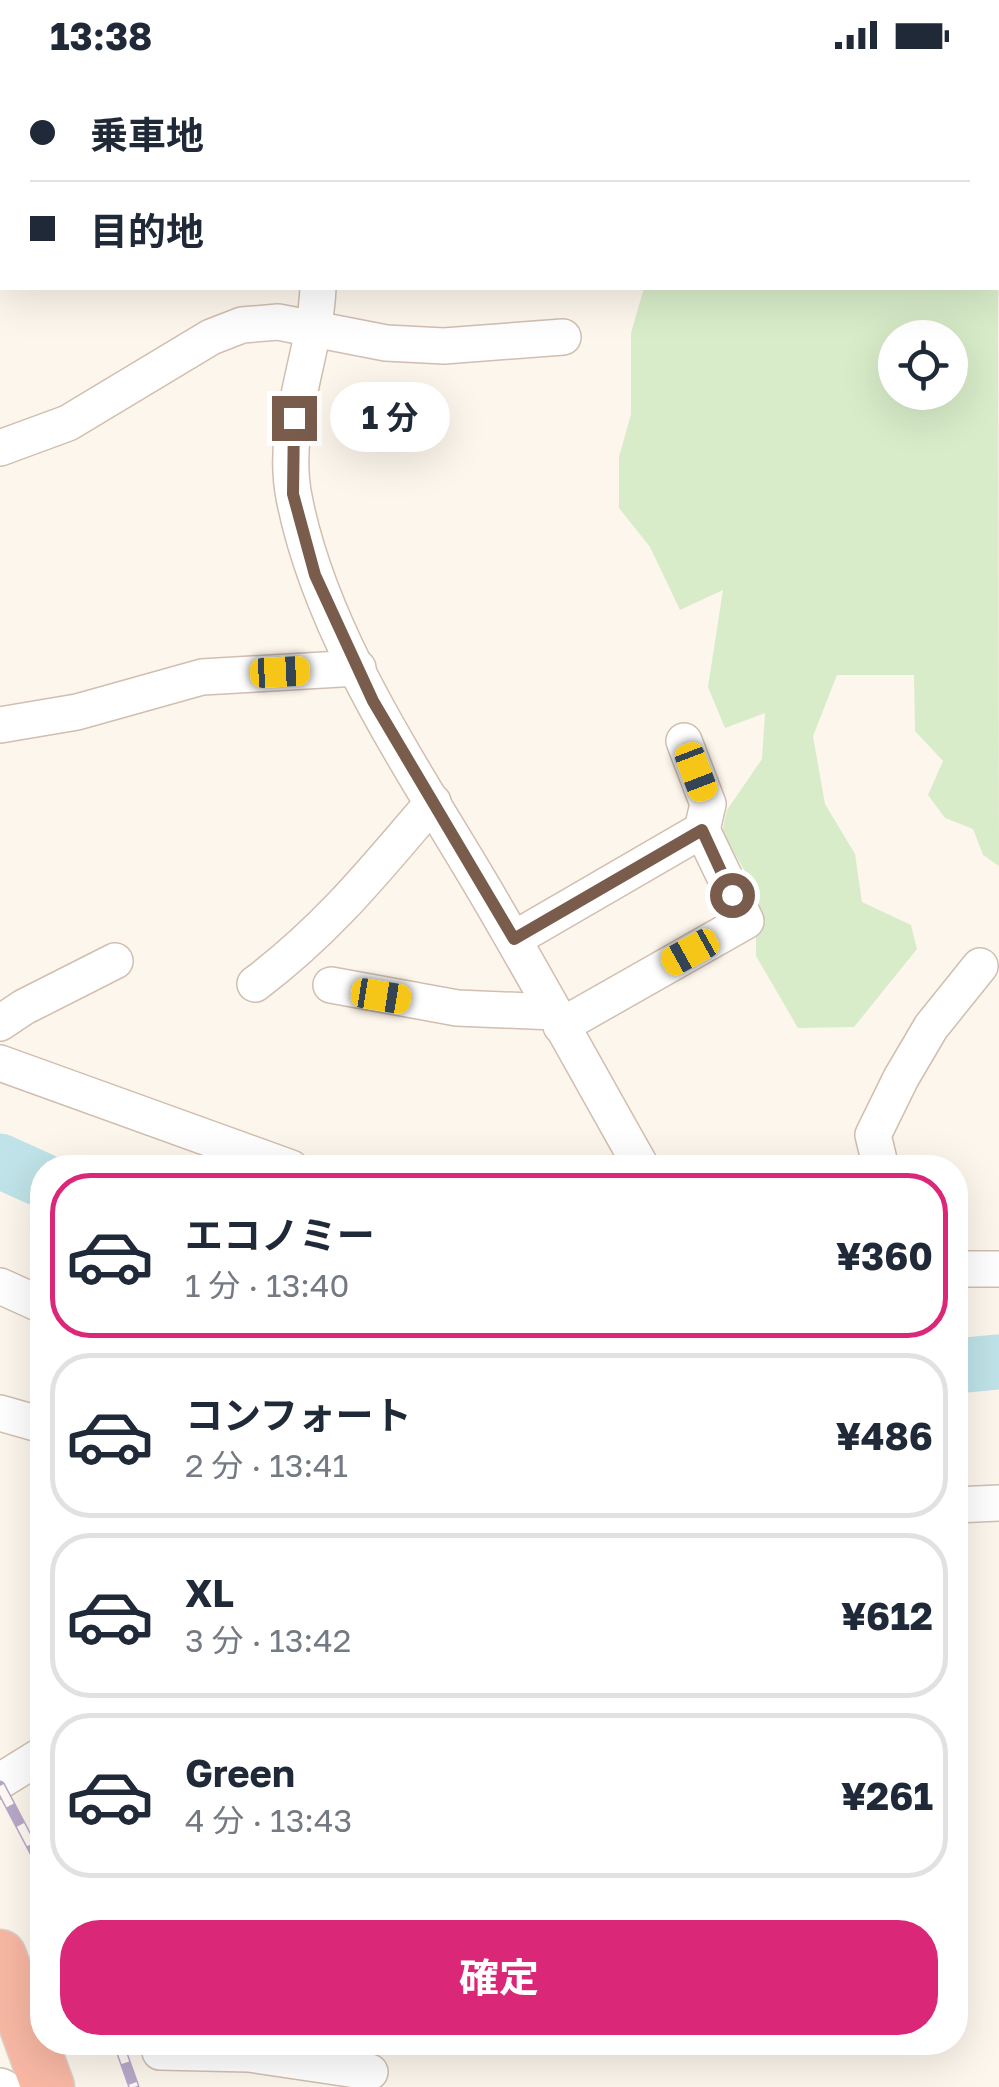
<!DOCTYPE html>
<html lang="ja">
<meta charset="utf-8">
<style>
:root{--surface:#fff;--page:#f6f6f7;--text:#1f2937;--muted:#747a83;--line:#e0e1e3;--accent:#db2777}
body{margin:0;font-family:"Golos Text","Noto Sans JP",sans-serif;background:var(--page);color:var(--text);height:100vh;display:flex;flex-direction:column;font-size:38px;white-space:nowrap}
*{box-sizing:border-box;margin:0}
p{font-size:32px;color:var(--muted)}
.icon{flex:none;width:55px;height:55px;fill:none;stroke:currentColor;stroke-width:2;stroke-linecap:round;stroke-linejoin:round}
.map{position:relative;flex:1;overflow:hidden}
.drawer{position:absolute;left:30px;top:1085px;width:938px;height:900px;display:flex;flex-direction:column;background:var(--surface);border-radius:40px;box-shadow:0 10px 40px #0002}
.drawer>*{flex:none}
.top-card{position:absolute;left:0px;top:0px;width:1000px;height:220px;box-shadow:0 10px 40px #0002;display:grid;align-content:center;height:220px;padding:0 30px;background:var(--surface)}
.buttons{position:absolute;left:878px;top:250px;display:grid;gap:20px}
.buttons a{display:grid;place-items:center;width:90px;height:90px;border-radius:50%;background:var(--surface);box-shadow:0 10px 40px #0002;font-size:50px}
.end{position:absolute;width:45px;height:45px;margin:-22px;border:12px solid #7a5c4d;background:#fff;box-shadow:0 0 0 5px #fff}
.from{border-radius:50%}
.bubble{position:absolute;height:70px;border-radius:35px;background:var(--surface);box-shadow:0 10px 40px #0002;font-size:32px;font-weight:700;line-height:70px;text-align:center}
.car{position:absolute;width:30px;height:60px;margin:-30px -15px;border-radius:12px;box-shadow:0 0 8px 2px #0007;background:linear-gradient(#f5c518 24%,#345 0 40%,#f5c518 0 76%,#345 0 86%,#f5c518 0)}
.top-card b{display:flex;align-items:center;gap:35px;height:95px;font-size:38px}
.top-card b+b{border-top:2px solid var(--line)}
.top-card i{width:25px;height:25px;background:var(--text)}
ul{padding:18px 0 0;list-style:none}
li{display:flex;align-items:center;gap:30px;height:165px;margin:0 20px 15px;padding:0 10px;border:5px solid var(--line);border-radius:40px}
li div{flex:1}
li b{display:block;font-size:38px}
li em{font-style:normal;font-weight:700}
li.current{border-color:var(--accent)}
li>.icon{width:90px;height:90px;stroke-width:1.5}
.button{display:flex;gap:20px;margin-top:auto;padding:20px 30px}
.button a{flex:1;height:115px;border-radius:40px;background:var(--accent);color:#fff;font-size:40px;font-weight:700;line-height:115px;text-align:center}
.status{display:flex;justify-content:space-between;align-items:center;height:70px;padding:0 50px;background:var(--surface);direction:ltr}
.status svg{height:28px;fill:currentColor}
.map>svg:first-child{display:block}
.green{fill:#d8ecc9;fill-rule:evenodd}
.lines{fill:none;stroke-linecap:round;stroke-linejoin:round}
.river{stroke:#bfe3e8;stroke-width:55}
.minor-casing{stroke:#d1beb0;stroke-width:38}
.highway-casing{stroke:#dad1cd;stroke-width:55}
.minor{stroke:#fff;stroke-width:35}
.highway{stroke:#f7b7a3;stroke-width:52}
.rail-casing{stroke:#b9a8c9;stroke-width:11}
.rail{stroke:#fffaf3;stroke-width:8;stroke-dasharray:22;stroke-linecap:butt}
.route{stroke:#7a5c4d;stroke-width:12}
</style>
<div class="status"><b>13:38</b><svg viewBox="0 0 49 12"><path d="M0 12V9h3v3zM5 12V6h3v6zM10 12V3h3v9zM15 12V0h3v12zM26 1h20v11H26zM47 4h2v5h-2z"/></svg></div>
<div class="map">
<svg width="999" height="2017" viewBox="0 0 999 2017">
<rect width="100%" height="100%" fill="#fdf6ec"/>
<g class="green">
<polygon points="0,0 205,0 205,2 2,2 0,167"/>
<polygon points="476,0 820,0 477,2"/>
<path d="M998 111 999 796 983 785 973 759 945 748 928 725 943 691 915 661 914 605H837L813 666 825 734 855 784 862 832 911 855 917 879 854 957 798 958 756 886V820L722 762 727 740 762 689 765 643 725 658 708 617 723 520 680 540 650 477 619 438V387L631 344V263L644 218H998ZM895 268H950V322H895Z"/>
</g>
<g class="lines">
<g class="river">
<polyline points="0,1091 42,1110"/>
<polyline points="955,1296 999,1292"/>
</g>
<defs>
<g id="minor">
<polyline points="313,0 314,2"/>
<polyline points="942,0 943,2"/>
<polyline points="360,2 362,0"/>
<polyline points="998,9 999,8"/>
<path d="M318 218C315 287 280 356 294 427 320 563 411 696 481 814 536 907 588 1003 642 1098"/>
<polyline points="0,378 68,353 211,267 242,255 278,252 386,273 444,276 563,267"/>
<polyline points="0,655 77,642 202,607 358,598"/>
<polyline points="514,869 702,760 708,734 684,671"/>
<path d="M255 914C327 860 375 800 433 732"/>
<polyline points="331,915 457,938 554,942"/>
<polyline points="0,953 24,937 115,891"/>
<polyline points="561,956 746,851 702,760"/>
<polyline points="0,993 291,1098"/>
<polyline points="881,1098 873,1065 901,1008 931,957 980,896"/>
<polyline points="955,1199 999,1199"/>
<polyline points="0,1216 42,1235"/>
<polyline points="0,1343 42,1355"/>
<polyline points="955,1435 999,1433"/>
<polyline points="0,1711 39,1687"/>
<polyline points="160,1982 249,1984 370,2002"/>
<polyline points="0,2016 3,2017"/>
</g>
<polyline id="highway" points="0,1886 48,2017"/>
</defs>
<use href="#minor" class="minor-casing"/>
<use href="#highway" class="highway-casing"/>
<use href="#minor" class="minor"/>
<use href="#highway" class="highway"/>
<defs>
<g id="rail">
<polyline points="0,1716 42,1796"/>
<polyline points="118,1972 134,2017"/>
</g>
</defs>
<use href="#rail" class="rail-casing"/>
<use href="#rail" class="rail"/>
</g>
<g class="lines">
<polyline class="route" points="294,348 293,424 315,505 373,631 514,869 702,760 732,825"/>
</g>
</svg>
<div class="buttons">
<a><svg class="icon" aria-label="locate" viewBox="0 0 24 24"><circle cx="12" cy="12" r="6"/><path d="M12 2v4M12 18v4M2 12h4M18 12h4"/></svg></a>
</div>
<i class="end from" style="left:732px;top:825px"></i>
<i class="end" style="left:294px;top:348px"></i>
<div class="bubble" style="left:330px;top:312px;width:120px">1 分</div>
<i class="car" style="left:280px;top:602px;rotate:87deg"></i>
<i class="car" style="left:696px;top:702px;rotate:159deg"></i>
<i class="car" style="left:690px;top:882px;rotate:241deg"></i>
<i class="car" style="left:381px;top:926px;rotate:99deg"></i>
<div class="top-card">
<b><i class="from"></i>乗車地</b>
<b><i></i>目的地</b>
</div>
<section class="drawer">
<ul>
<li class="current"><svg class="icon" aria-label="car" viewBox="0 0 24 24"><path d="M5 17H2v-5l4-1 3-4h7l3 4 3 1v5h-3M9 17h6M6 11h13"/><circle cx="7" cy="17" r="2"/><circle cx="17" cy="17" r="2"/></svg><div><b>エコノミー</b><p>1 分 · 13:40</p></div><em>¥360</em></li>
<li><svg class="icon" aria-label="car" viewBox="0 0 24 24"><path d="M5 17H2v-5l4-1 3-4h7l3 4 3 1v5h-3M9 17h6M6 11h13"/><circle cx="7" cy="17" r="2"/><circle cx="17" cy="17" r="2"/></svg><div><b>コンフォート</b><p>2 分 · 13:41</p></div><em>¥486</em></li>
<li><svg class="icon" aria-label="car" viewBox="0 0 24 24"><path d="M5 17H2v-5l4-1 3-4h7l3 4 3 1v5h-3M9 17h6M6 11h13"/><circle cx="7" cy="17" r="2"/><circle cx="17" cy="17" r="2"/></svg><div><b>XL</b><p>3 分 · 13:42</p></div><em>¥612</em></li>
<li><svg class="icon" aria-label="car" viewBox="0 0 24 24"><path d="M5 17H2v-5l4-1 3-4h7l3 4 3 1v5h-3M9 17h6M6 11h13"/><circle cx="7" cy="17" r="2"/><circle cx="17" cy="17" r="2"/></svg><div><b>Green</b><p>4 分 · 13:43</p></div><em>¥261</em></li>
</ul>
<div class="button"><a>確定</a></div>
</section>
</div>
